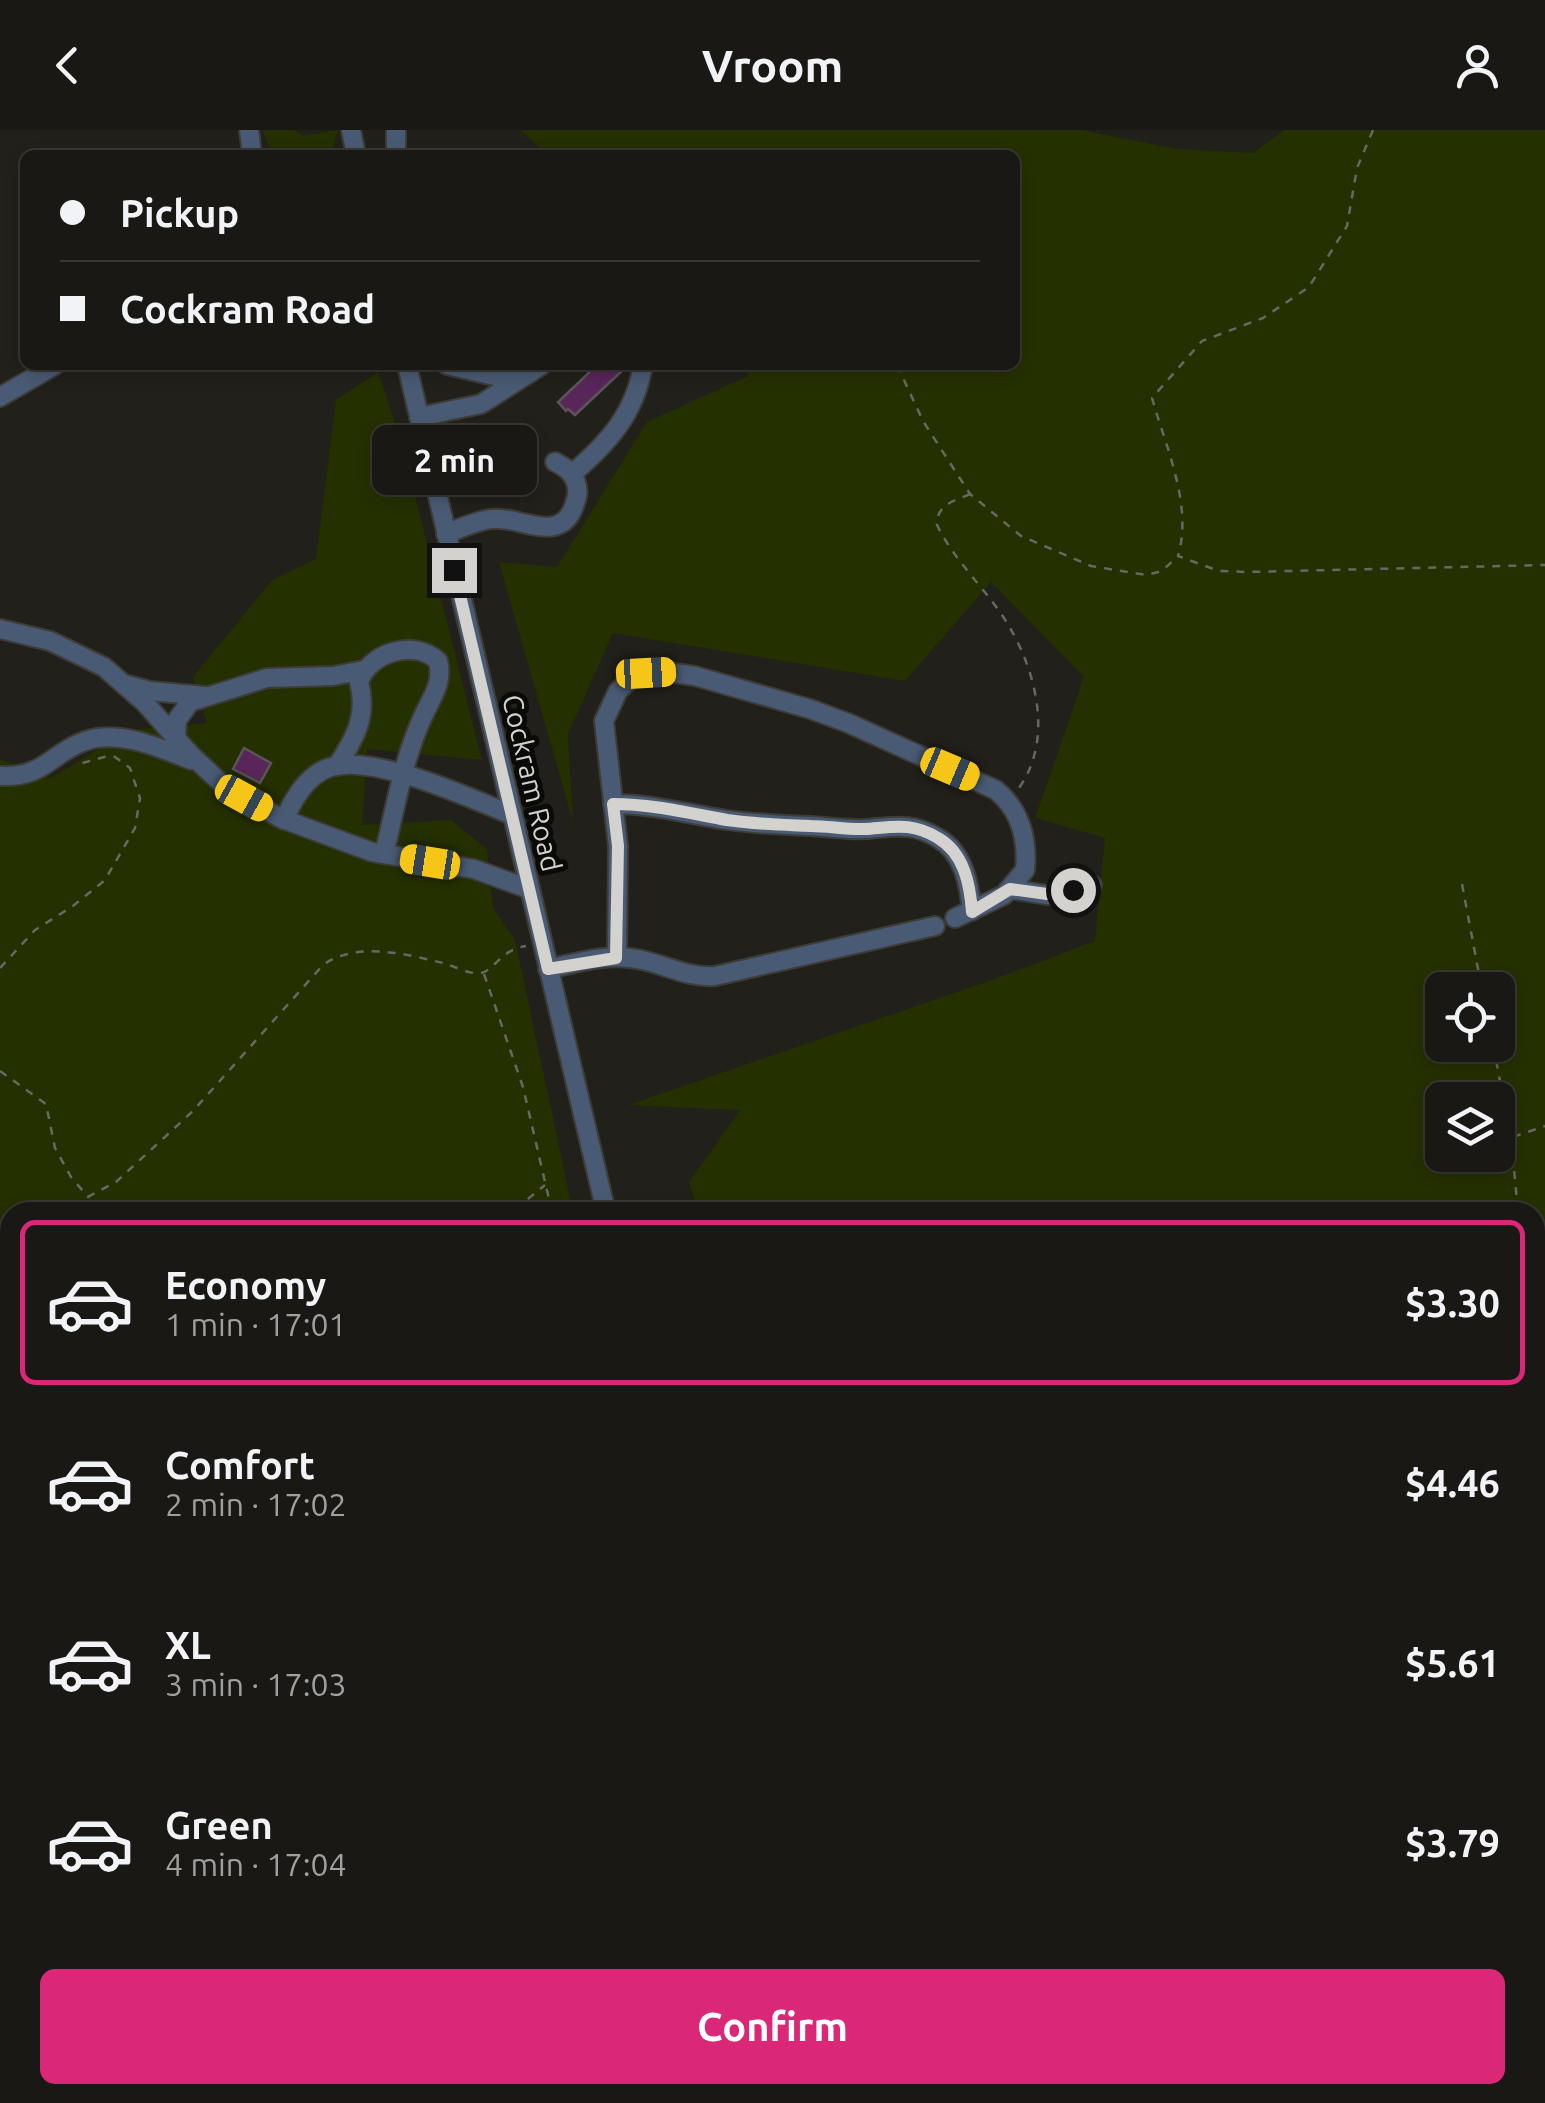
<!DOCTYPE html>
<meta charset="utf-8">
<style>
:root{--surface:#1a1814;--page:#272522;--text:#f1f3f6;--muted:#9fa0a0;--line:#383734;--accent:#db2777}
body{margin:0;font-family:Ubuntu,sans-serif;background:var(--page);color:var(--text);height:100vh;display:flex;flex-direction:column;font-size:38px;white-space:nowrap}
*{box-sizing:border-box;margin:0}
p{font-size:32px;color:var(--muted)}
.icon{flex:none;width:55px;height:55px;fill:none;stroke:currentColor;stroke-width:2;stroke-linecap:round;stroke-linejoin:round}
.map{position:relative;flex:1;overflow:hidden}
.panel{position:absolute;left:0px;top:1072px;width:1545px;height:902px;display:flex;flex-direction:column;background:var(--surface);border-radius:30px 30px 0 0;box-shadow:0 5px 15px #0003,0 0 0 2px var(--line)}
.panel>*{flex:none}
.top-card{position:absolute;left:20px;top:20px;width:1000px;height:220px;border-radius:15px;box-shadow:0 5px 15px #0003,0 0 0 2px var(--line);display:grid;align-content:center;height:220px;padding:0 40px;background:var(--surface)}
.controls{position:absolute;left:1425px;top:842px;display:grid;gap:20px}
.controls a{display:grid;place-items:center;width:90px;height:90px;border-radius:15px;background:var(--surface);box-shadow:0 5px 15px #0003,0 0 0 2px var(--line);font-size:50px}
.end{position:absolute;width:45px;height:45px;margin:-22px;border:12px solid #d3d2ce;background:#111;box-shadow:0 0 0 5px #111}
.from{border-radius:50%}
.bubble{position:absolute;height:70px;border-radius:15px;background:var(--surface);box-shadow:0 5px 15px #0003,0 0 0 2px var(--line);font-size:32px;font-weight:700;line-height:70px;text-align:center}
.car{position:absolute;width:30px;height:60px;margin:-30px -15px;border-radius:12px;box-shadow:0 0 8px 2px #0007;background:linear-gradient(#f5c518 24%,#345 0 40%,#f5c518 0 76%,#345 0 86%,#f5c518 0)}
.top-card b{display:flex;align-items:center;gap:35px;height:95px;font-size:38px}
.top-card b+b{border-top:2px solid var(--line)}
.top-card i{width:25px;height:25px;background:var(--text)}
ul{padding:18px 0 0;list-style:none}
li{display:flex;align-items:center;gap:30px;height:165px;margin:0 20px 15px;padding:0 20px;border:5px solid transparent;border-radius:15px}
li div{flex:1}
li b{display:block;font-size:38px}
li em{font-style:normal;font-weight:700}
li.current{border-color:var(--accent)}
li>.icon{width:90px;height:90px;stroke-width:1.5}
.cta{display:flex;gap:20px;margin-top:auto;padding:20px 40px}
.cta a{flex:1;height:115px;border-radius:15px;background:var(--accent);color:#fff;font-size:40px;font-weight:700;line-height:115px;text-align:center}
header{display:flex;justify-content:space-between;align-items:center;height:130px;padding:0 40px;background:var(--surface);font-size:45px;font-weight:700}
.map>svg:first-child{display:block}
.green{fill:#253000;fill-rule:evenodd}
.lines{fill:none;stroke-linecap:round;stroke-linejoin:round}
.stream{stroke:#3f454e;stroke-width:5}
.building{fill:#59265a;stroke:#5b555a;stroke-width:2.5}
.minor-casing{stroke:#3e3c37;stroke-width:22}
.major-casing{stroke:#3e3c37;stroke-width:28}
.highway-casing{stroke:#3e3c37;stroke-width:32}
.path{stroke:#696762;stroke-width:2.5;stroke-dasharray:8 8;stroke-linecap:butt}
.minor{stroke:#495b74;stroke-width:18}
.major{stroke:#7196ca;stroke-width:22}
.highway{stroke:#80aded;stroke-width:28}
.route{stroke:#d3d2ce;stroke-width:12}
.labels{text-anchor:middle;stroke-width:10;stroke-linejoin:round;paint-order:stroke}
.street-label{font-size:28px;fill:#d3d2ce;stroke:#0a0a07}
</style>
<header><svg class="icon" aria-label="back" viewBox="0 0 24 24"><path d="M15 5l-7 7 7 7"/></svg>Vroom<svg class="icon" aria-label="person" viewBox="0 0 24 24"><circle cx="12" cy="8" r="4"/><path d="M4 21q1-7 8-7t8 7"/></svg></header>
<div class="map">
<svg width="1545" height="1973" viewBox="0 0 1545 1973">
<rect width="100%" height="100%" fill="#22201a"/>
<g class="green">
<polygon points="262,0 294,0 303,6 338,0 330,25 273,25"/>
<path d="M520 0H1081L1177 19 1253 23 1284 0H1545V1562L1535 1569V1082H698L689 1052 740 980 628 975 992 850 1095 811 1105 708 1035 688 1084 547 991 452 905 551 613 503 568 604 573 692 499 432 557 437 647 292 748 246 745 235H1015V25H540L539 17ZM1498 860V915H1442V860ZM1442 970H1498V1025H1442Z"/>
<polygon points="378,242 401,311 482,630 367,619 362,695 451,690 487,719 493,778 515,810 573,1082 10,1082 10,1172 0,1166 0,629 51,648 130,600 207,593 193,547 272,450 316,429 336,270"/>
<polygon points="1535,1873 1543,1900 1539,1964 1545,1965 1545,1973 1427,1973 1430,1965 1535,1965"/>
</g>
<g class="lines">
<polyline class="stream" points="1535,1430 1545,1423"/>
</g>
<g class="building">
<polygon points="597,235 623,235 625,238 575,285 568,279 566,281 558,272"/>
<polygon points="244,618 271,633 260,653 233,639"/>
</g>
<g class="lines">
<defs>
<g id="minor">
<polyline points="249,0 252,25"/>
<polyline points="351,0 356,25"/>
<polyline points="396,25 396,0"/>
<polyline points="407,235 606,1082"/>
<polyline points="447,235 516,251"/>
<polyline points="0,267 55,235"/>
<polyline points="419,287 481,274 542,235"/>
<path d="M572 344C608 313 635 284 643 235"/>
<path d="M446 404C460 398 476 391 491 389 519 385 560 416 574 376 577 368 579 361 576 353 573 342 565 337 555 332"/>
<polyline points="0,499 50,511 104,537 145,573 190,624 221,653 280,688 372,722 474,739 529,759"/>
<polyline points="127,555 150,561 205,566"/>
<polyline points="176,609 177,590 190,572 267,548 333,546 364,540"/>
<path d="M337 636C355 608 368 586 359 552 369 523 414 508 438 531 443 551 434 564 425 582 403 628 396 676 384 724"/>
<path d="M0 646C45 648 52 622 85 611 119 599 160 618 191 630"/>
<path d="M613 674C653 674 688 684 727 690 755 694 783 695 811 696 829 697 847 700 865 699 894 697 912 692 938 708 964 723 969 754 972 781"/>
<path d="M284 690C293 670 306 646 328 638 370 622 470 668 512 685"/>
<polyline points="1010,759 1047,765 1092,755"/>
<path d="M617 827 618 716 604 591 618 561 631 549 646 543 667 542 695 546 810 579 848 593 996 660C1020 680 1028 709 1025 740L1004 765 955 788"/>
<path d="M548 839C576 833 608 823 637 829 665 834 686 848 715 846L935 796"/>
<polyline points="815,1965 817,1973"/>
</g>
<g id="major">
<polyline points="1535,1764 1545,1762"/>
<polyline points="0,1825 10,1815"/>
<polyline points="0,1886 10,1877"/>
</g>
<g id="highway">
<polyline points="0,1727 10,1732"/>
<polyline points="0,1769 10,1780"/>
<polyline points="0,1848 10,1858"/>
<polyline points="0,1906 10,1908"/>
<polyline points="111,1965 122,1973"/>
<polyline points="205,1965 214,1973"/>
</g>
</defs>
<use href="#minor" class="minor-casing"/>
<use href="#major" class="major-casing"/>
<use href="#highway" class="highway-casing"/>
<g class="path">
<path d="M1373 0 1357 38 1347 96 1309 157 1263 188 1202 211 1152 268C1166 318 1193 375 1178 426L1219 441 1247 442 1545 435"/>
<polyline points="897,235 923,291 970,364 1021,406 1091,436 1146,445 1162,441 1177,427"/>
<path d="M970 364C954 371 936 375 937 395 955 432 988 461 1009 496 1037 544 1053 610 1019 658"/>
<polyline points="1462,754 1482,860"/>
<polyline points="0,838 35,800 73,776 105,750 135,698 140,668 130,638 115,627 108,626 75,635"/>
<polyline points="484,844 523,957 552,1082"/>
<polyline points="1493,915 1511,1007 1518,1082"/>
<polyline points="0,941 46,974 55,1018 71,1047 89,1068"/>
<polyline points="1513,1007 1545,996"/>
<path d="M59 1082 116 1052 193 981 323 835C357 811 405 824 443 833 454 836 470 845 481 843 495 840 500 820 526 816"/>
<polyline points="519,1082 523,1073 545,1055"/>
<polyline points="0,1110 10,1104"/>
<polyline points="1535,1155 1545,1189"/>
<polyline points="0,1213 10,1221"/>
<polyline points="0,1419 10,1428"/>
<polyline points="0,1508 10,1517"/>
<polyline points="330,1965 344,1973"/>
</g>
<use href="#minor" class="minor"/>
<use href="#major" class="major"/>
<use href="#highway" class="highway"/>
</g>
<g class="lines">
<path class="route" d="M454 440 548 839 616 828 618 716 613 674C653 674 688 683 727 690 755 694 783 695 811 696 829 696 847 700 865 699 894 697 912 692 938 708 964 723 970 754 972 782L1010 759 1047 764 1073 760"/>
</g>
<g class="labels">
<g class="street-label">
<text transform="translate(532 653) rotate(77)" y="10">Cockram Road</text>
</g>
</g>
</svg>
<div class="controls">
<a><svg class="icon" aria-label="locate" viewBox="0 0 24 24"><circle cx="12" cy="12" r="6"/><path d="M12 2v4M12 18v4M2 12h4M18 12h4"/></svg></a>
<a><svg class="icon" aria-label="layers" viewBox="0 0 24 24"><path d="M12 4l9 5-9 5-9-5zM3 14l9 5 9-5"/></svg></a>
</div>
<i class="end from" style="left:1073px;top:760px"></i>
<i class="end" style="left:454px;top:440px"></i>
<div class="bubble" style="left:372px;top:295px;width:165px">2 min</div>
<i class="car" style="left:646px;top:543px;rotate:87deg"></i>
<i class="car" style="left:950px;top:639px;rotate:113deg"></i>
<i class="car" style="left:244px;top:668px;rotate:119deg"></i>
<i class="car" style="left:430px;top:732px;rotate:279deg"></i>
<div class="top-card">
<b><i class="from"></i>Pickup</b>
<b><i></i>Cockram Road</b>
</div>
<section class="panel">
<ul>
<li class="current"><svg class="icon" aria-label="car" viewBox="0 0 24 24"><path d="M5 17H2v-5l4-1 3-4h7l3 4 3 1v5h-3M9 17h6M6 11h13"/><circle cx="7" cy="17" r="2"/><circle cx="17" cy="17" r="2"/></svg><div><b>Economy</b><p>1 min · 17:01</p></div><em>$3.30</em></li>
<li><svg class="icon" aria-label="car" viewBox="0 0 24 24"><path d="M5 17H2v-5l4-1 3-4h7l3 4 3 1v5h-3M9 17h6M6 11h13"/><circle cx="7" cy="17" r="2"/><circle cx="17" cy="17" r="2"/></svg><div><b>Comfort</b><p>2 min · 17:02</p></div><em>$4.46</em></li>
<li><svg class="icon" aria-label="car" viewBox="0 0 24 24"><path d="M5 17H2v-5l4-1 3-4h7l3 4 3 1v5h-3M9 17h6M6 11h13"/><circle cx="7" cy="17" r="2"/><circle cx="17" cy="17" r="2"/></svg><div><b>XL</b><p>3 min · 17:03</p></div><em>$5.61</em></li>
<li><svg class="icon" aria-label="car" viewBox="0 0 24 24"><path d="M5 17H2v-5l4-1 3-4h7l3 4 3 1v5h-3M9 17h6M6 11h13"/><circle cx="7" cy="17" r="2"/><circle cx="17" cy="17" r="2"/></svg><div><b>Green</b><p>4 min · 17:04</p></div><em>$3.79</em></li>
</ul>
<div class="cta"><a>Confirm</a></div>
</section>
</div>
